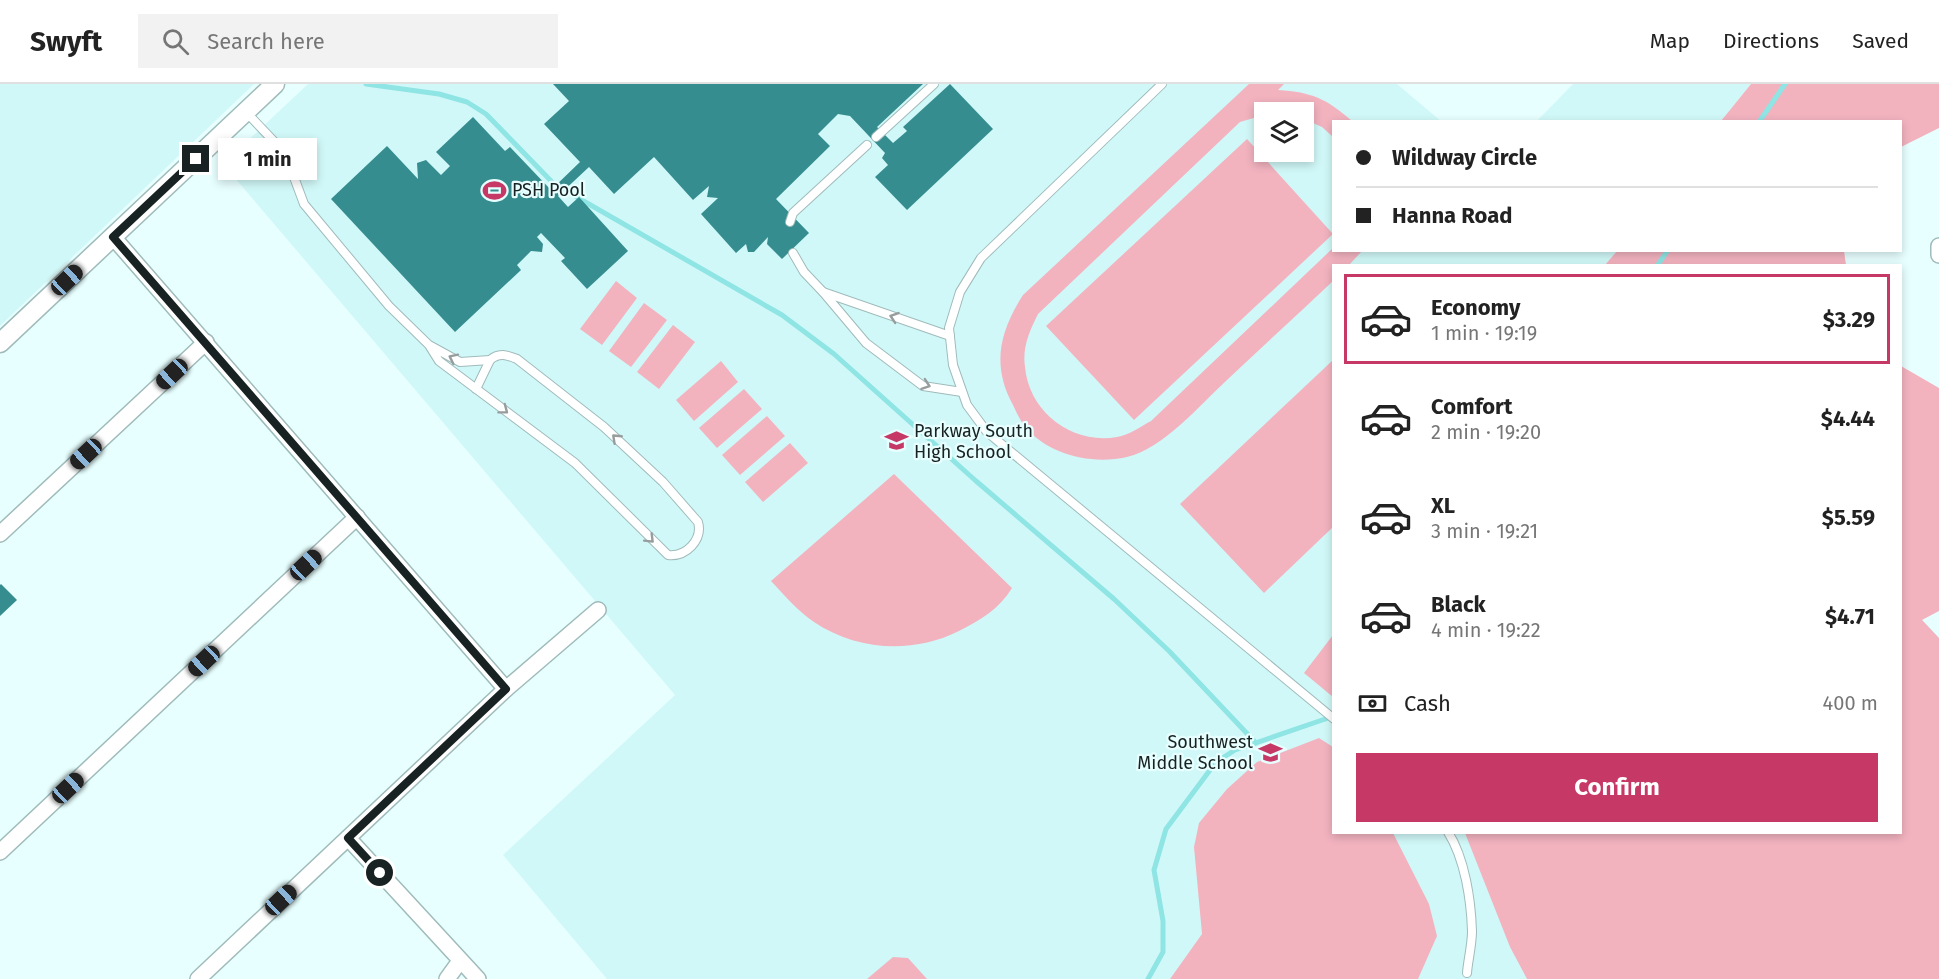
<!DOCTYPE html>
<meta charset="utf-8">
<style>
:root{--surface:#fff;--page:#f2f2f2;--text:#222;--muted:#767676;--line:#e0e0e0;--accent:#c63966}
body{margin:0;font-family:"Fira Sans",sans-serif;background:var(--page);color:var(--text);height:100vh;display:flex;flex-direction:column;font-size:22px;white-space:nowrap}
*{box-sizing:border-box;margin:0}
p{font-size:20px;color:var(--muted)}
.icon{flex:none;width:33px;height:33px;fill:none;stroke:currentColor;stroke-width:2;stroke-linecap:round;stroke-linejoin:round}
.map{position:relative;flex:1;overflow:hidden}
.panel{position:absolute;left:1332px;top:180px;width:570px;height:570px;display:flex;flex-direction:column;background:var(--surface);border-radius:0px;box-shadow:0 3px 9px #0003}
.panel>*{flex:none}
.guide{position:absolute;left:1332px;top:36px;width:570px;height:132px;border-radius:0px;box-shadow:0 3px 9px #0003;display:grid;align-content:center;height:132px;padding:0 24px;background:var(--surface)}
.tools{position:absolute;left:1254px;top:18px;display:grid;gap:12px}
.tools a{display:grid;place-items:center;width:60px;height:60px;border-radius:0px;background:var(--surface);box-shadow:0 3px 9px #0003;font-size:30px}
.end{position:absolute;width:27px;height:27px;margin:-14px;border:8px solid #182222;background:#fff;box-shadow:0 0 0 3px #fff}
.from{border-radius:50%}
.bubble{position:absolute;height:42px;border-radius:0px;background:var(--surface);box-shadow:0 3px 9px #0003;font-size:20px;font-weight:700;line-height:42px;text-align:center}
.car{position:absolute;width:18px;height:36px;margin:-18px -9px;border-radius:8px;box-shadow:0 0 4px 2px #0007;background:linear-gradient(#222 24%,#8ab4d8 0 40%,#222 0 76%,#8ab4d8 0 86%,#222 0)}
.guide b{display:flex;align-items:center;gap:21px;height:57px;font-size:22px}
.guide b+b{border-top:2px solid var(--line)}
.guide i{width:15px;height:15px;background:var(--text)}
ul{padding:10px 0 0;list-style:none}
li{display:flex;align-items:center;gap:18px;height:90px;margin:0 12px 9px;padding:0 12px;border:3px solid transparent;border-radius:0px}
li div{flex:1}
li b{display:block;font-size:22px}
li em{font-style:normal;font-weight:700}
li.selected{border-color:var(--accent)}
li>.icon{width:54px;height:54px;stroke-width:1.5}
.pay{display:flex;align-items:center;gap:15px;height:66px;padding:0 24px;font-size:22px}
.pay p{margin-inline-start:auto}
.primary-button{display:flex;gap:12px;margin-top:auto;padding:12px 24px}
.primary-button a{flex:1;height:69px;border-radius:0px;background:var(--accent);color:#fff;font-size:24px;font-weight:700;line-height:69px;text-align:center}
header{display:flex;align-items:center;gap:36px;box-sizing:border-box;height:84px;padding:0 30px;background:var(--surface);border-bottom:2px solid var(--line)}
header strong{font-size:28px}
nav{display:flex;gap:33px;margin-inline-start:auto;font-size:21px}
.search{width:420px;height:54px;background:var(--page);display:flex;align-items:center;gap:15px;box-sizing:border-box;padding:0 21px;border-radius:0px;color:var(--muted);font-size:22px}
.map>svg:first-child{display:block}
.built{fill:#d1f8f8;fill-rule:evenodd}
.green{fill:#f2b3bf}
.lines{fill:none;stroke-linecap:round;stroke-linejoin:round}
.stream{stroke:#8fe4e4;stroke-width:5}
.building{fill:#368d8f}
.service-casing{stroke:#a0bbbb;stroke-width:10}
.minor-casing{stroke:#a0bbbb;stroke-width:18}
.tertiary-casing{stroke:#a0bbbb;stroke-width:21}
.service{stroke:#fff;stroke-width:8}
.minor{stroke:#fff;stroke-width:15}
.tertiary{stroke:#fff;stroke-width:18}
.oneway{stroke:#979c9c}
.route{stroke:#182222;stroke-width:8}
.labels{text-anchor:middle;stroke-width:4.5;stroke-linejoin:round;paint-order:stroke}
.poi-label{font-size:18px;fill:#182222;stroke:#e8ffff;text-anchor:start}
</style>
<header>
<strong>Swyft</strong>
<div class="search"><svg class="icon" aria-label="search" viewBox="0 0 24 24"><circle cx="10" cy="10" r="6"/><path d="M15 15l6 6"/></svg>Search here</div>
<nav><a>Map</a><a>Directions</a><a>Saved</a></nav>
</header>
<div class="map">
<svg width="1939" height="895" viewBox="0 0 1939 895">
<rect width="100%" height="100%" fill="#e8ffff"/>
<g class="built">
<polygon points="0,0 254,0 0,242"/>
<path d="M308 0H1397L1441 37 1334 38V166L1617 167 1605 181 1334 182V748H1900L1901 512 1939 554V895H607L503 771 675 611 223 80ZM1264 28H1304V68H1264Z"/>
<polygon points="1573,0 1751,0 1721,37 1536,38"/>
</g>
<g class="green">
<path d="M1249 0H1284L1278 6C1312 8 1327 15 1352 37L1334 38 1333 53 1322 43 1304 35V28H1264V31L1240 38 1038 230C1030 246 1022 263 1025 283 1029 328 1072 361 1117 353 1129 351 1140 343 1151 337L1333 164 1334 166 1362 167 1349 181 1334 182 1333 197C1298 230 1262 263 1227 296 1200 321 1164 364 1127 373 1091 381 1047 371 1024 341 1019 335 1016 327 1013 321 991 281 1000 247 1023 211Z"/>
<polygon points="1751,0 1939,0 1939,44 1901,63 1900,38 1721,37"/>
<polygon points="1247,55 1333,150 1134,336 1046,242"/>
<polygon points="1617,167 1844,167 1846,181 1605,181"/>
<polygon points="616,197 637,214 602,261 580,245"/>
<polygon points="644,219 667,236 631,283 609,267"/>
<polygon points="673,241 695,258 659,305 637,288"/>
<polygon points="1333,276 1333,443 1264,509 1180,420"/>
<polygon points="721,277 738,298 694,337 676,316"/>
<polygon points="1901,282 1939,304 1939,527 1922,536 1939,554 1939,895 1527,895 1510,863 1465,749 1900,748"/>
<polygon points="744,305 762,325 717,364 699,344"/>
<polygon points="767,332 785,352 740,391 722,371"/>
<polygon points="790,359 808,379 763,418 745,398"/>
<path d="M894 390 1012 504C999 525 981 536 959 547 913 570 857 567 814 538 798 527 784 511 771 497Z"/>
<polygon points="1333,551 1333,613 1304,589"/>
<polygon points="1319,654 1333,663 1334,748 1393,749 1429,820 1437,852 1418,895 1170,895 1202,850 1194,763 1199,739 1227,705 1257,678"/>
<polygon points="893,873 908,874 927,895 867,895"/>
</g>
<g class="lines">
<g class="stream">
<polyline points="366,0 439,10 467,18 486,30 554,100 782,231 834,270 976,397 1114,515 1169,567 1256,659"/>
<polyline points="1759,38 1785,0"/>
<polyline points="1657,182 1668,166"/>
<polyline points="1148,895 1163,868 1163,837 1154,786 1166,745 1216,678 1235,666 1334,632"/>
</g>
</g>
<g class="building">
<polygon points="553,0 923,0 877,43 893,59 907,47 903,43 950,0 993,45 907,126 875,93 888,81 882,74 885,69 850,32 838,30 818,50 830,62 776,115 809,149 782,175 767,160 768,153 754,168 748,168 746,160 736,169 701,130 718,114 707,113 709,102 693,116 654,73 614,110 589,83 558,112 568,123 579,113 628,167 587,205 561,177 565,174 541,149 537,153 543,160 542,168 531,167 517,181 521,186 455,248 331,115 387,62 418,95 417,79 426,76 441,91 450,82 436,68 473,33 505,67 510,63 551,106 580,78 544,40 569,17"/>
<polygon points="1,500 17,516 0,532 0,501"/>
</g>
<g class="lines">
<defs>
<g id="service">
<polyline points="1162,0 981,174 960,208 949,244 953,281 967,321 987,348 1334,635"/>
<path d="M246 28 285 69 304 120 389 222 429 261 439 277 575 379 668 471C686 473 703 456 698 438L663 398 604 343 517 275C507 271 499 268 490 276L460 278 429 261"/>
<polyline points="876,53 934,0"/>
<polyline points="790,138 793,129 867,61"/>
<polyline points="793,169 804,188 823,208"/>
<polyline points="950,252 823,208 866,259 923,302 962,308"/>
<polyline points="476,305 490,276"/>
<path d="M1448 748C1465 775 1471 816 1472 847 1472 861 1468 876 1467 889"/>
</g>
<g id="minor">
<polyline points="113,153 506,605"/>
<polyline points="1939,162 1939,171"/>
<polyline points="0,450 206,258"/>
<polyline points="348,754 478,895"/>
<polyline points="0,768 357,433"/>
<polyline points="198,895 506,605 598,526"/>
<polyline points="447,895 460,877"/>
</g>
<polyline id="tertiary" points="0,259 275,0"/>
</defs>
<use href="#service" class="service-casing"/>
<use href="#minor" class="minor-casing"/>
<use href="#tertiary" class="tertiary-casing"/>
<use href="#service" class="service"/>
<use href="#minor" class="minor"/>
<use href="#tertiary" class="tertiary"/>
</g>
<defs><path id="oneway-chevron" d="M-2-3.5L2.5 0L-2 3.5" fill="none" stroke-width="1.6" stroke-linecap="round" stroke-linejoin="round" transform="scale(1.5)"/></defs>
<g class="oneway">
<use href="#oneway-chevron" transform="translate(894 233) rotate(-161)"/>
<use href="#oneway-chevron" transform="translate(453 274) rotate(-154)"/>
<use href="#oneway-chevron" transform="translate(926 301) rotate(19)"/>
<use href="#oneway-chevron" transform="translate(504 326) rotate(37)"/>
<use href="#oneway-chevron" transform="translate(616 354) rotate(-137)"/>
<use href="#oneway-chevron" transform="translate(650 455) rotate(45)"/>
</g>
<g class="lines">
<polyline class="route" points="196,75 113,153 506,605 348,754 380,789"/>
</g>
<defs>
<symbol id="stadium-bare" viewBox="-9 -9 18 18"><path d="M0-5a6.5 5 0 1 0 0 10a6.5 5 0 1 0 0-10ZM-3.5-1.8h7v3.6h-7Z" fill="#c63966" stroke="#e8ffff" stroke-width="2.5" paint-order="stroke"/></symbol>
<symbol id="school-bare" viewBox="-9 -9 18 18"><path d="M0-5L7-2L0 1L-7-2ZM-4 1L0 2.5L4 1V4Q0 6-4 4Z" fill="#c63966" stroke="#e8ffff" stroke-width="2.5" paint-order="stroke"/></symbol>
</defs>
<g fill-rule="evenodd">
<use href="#stadium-bare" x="478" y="90" width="33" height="33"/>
<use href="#school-bare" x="880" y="340" width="33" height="33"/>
<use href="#school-bare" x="1254" y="652" width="33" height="33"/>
</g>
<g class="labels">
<g class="poi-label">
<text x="512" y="112">PSH Pool</text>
<text x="914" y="353">Parkway South<tspan x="914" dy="21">High School</tspan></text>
<text x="1253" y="664" text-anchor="end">Southwest<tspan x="1253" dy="21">Middle School</tspan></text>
</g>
</g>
</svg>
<div class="tools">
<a><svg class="icon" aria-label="layers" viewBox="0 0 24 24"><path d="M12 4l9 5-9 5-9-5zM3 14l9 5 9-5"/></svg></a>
</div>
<i class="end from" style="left:380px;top:789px"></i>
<i class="end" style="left:196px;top:75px"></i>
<div class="bubble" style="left:218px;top:54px;width:99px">1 min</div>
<i class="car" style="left:67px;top:196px;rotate:47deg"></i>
<i class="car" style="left:172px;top:290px;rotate:227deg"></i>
<i class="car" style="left:86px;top:370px;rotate:227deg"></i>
<i class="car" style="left:306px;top:481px;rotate:47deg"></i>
<i class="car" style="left:204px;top:577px;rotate:227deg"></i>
<i class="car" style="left:68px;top:704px;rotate:47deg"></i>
<i class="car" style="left:281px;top:816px;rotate:47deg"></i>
<div class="guide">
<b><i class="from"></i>Wildway Circle</b>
<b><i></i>Hanna Road</b>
</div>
<section class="panel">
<ul>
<li class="selected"><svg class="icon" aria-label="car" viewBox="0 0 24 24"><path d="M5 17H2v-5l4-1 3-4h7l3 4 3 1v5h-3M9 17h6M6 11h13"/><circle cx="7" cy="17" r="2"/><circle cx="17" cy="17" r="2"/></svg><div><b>Economy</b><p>1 min · 19:19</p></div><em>$3.29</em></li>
<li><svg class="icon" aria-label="car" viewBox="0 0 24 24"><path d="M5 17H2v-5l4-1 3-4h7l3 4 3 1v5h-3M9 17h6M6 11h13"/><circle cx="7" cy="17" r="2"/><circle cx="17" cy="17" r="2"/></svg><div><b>Comfort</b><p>2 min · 19:20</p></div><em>$4.44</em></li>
<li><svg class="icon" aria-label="car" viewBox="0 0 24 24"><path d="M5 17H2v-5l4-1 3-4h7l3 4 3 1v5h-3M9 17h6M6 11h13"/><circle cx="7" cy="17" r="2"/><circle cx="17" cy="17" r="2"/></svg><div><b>XL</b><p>3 min · 19:21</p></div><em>$5.59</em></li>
<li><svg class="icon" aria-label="car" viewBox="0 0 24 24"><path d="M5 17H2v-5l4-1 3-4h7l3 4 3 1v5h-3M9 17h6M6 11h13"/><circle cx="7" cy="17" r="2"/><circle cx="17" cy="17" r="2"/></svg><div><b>Black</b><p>4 min · 19:22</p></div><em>$4.71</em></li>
</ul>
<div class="pay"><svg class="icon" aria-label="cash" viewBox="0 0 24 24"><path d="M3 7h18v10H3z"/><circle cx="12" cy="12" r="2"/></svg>Cash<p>400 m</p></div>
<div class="primary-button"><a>Confirm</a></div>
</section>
</div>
